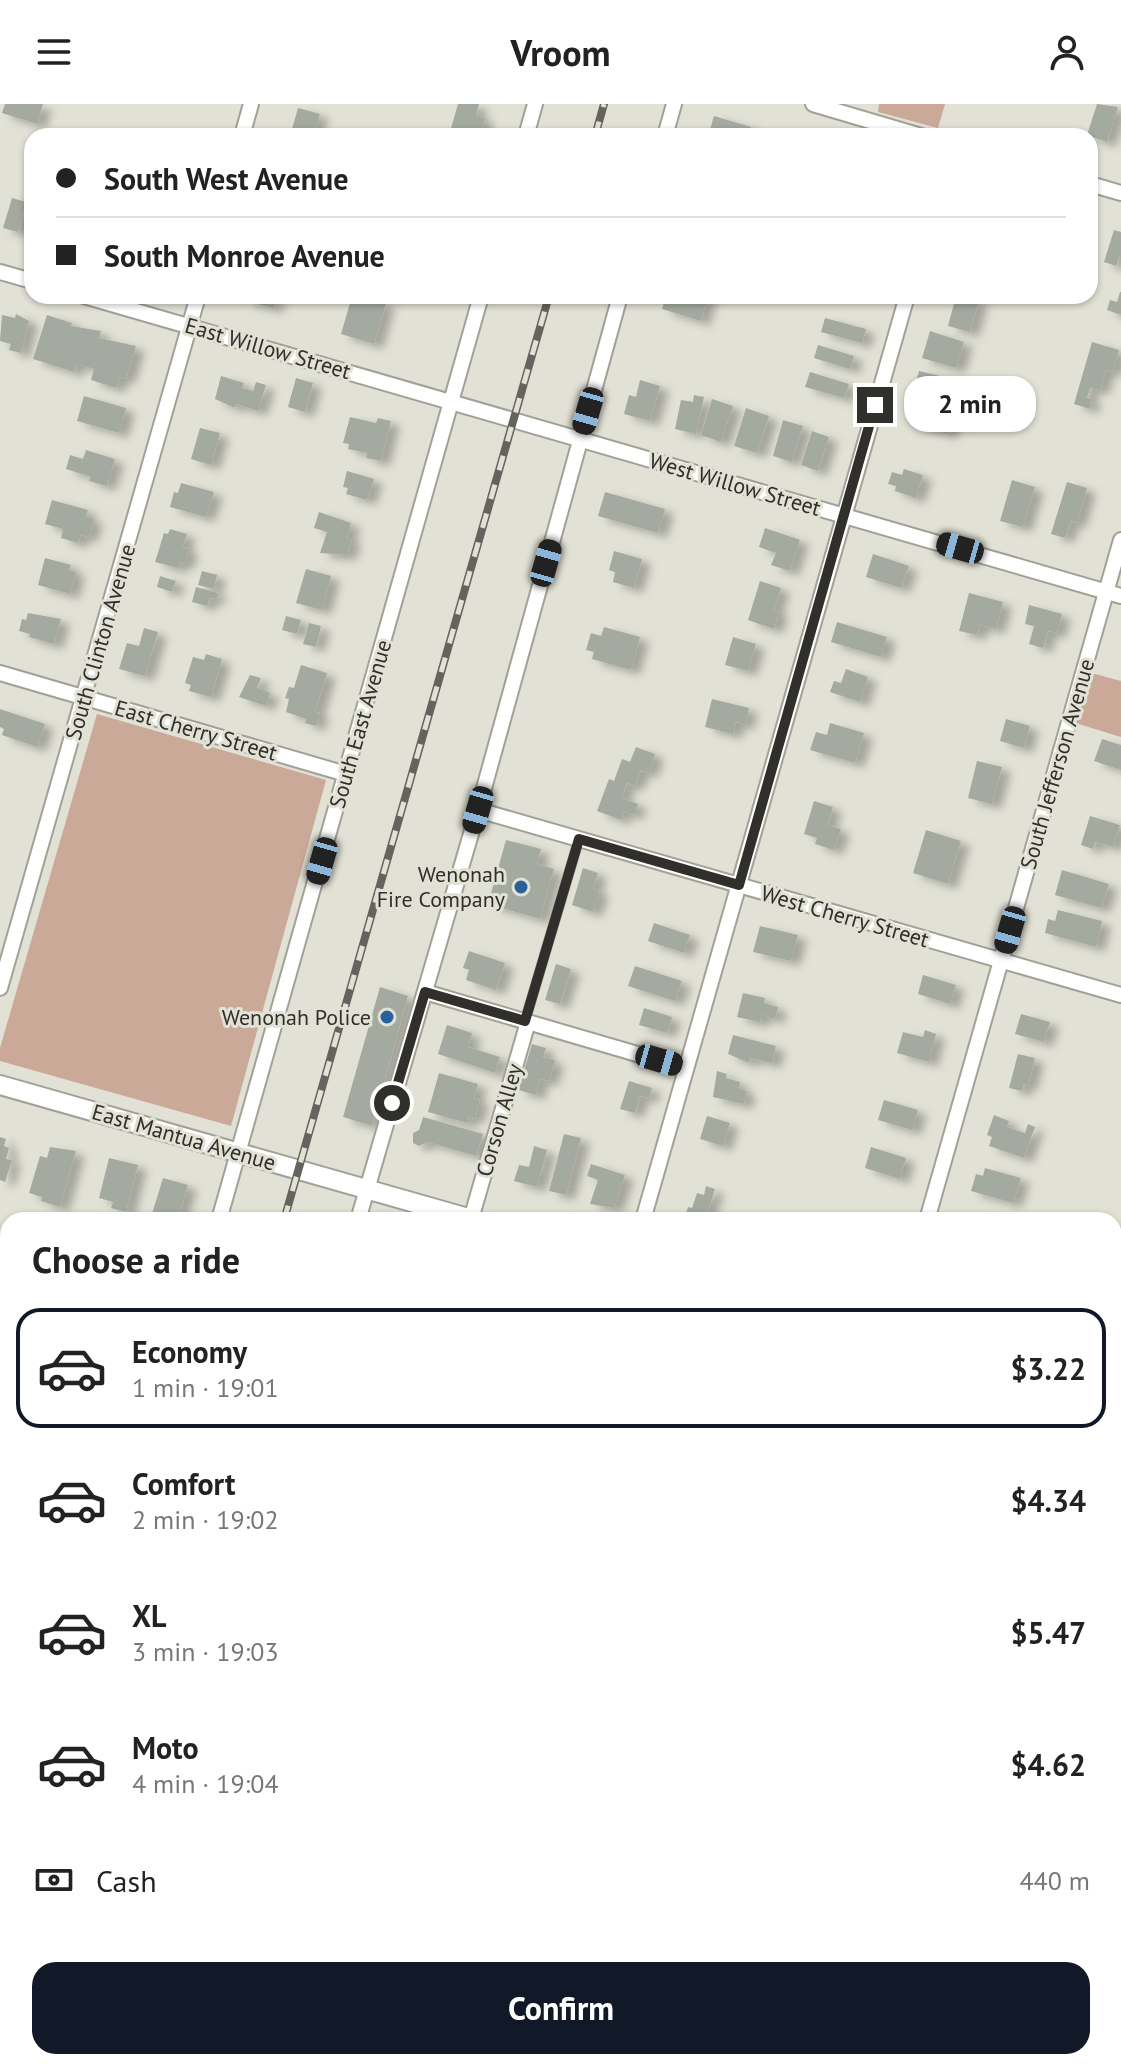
<!DOCTYPE html>
<meta charset="utf-8">
<style>
:root{--surface:#fff;--page:#f6f6f6;--text:#222;--muted:#767676;--line:#e0e0e0;--accent:#111827}
body{margin:0;font-family:"PT Sans",sans-serif;background:var(--page);color:var(--text);height:100vh;display:flex;flex-direction:column;font-size:30px;white-space:nowrap}
*{box-sizing:border-box;margin:0}
p{font-size:26px;color:var(--muted)}
.icon{flex:none;width:44px;height:44px;fill:none;stroke:currentColor;stroke-width:2;stroke-linecap:round;stroke-linejoin:round}
.map{position:relative;flex:1;overflow:hidden}
.sheet{position:absolute;left:0px;top:1108px;width:1122px;height:858px;display:flex;flex-direction:column;background:var(--surface);border-radius:24px 24px 0 0;box-shadow:0 2px 6px #0004}
.sheet>*{flex:none}
.guide{position:absolute;left:24px;top:24px;width:1074px;height:176px;border-radius:24px;box-shadow:0 2px 6px #0004;display:grid;align-content:center;height:176px;padding:0 32px;background:var(--surface)}
.end{position:absolute;width:36px;height:36px;margin:-18px;border:10px solid #302f2b;background:#fff;box-shadow:0 0 0 4px #fff}
.from{border-radius:50%}
.bubble{position:absolute;height:56px;border-radius:24px;background:var(--surface);box-shadow:0 2px 6px #0004;font-size:26px;font-weight:700;line-height:56px;text-align:center}
.car{position:absolute;width:24px;height:48px;margin:-24px -12px;border-radius:10px;box-shadow:0 0 6px 2px #0007;background:linear-gradient(#222 24%,#8ab4d8 0 40%,#222 0 76%,#8ab4d8 0 86%,#222 0)}
.guide b{display:flex;align-items:center;gap:28px;height:76px;font-size:30px}
.guide b+b{border-top:2px solid var(--line)}
.guide i{width:20px;height:20px;background:var(--text)}
ul{padding:0;list-style:none}
li{display:flex;align-items:center;gap:24px;height:120px;margin:0 16px 12px;padding:0 16px;border:4px solid transparent;border-radius:24px}
li div{flex:1}
li b{display:block;font-size:30px}
li em{font-style:normal;font-weight:700}
li.on{border-color:var(--accent)}
li>.icon{width:72px;height:72px;stroke-width:1.5}
h2{padding:0 32px;font-size:36px;line-height:96px}
.pay{display:flex;align-items:center;gap:20px;height:88px;padding:0 32px;font-size:30px}
.pay p{margin-inline-start:auto}
.cta{display:flex;gap:16px;margin-top:auto;padding:16px 32px}
.cta a{flex:1;height:92px;border-radius:24px;background:var(--accent);color:#fff;font-size:32px;font-weight:700;line-height:92px;text-align:center}
header{display:flex;justify-content:space-between;align-items:center;height:104px;padding:0 32px;background:var(--surface);font-size:36px;font-weight:700}
.map>svg:first-child{display:block}
.green{fill:#cba999}
.building{fill:#a4aaa0;filter:url(#shadow)}
.lines{fill:none;stroke-linecap:round;stroke-linejoin:round}
.lane-casing{stroke:#a2a196;stroke-width:11}
.street-casing{stroke:#a2a196;stroke-width:18}
.secondary-casing{stroke:#a2a196;stroke-width:22}
.lane{stroke:#fff;stroke-width:7}
.street{stroke:#fff;stroke-width:14}
.secondary{stroke:#fff;stroke-width:18}
.rail-casing{stroke:#64635d;stroke-width:8}
.rail{stroke:#e1e1d5;stroke-width:5;stroke-dasharray:15;stroke-linecap:butt}
.route{stroke:#302f2b;stroke-width:10}
.poi-dot{fill:#29629a;stroke:#e1e1d5;stroke-width:3}
.labels{text-anchor:middle;stroke-width:6;stroke-linejoin:round;paint-order:stroke}
.street-label{font-size:22px;fill:#302f2b;stroke:#e1e1d5}
.poi-label{font-size:22px;fill:#302f2b;stroke:#e1e1d5;text-anchor:end}
</style>
<header><svg class="icon" aria-label="menu" viewBox="0 0 24 24"><path d="M4 6h16M4 12h16M4 18h16"/></svg>Vroom<svg class="icon" aria-label="person" viewBox="0 0 24 24"><circle cx="12" cy="8" r="4"/><path d="M4 21q1-7 8-7t8 7"/></svg></header>
<div class="map">
<svg width="1121" height="1965" viewBox="0 0 1121 1965">
<defs>
<filter id="shadow"><feDropShadow dx="9" dy="5" stdDeviation="4" flood-color="#0004"/></filter>
</defs>
<rect width="100%" height="100%" fill="#e1e1d5"/>
<g class="green">
<polygon points="879,0 945,0 938,24 878,8"/>
<polygon points="1088,568 1121,577 1121,633 1072,618"/>
<polygon points="97,610 326,676 231,1022 0,957 0,944"/>
</g>
<g class="building">
<polygon points="5,0 43,0 37,20 2,9"/>
<polygon points="458,0 479,0 476,11 485,14 480,32 449,31"/>
<polygon points="1097,0 1118,3 1107,38 1087,31"/>
<polygon points="298,4 320,10 313,32 290,32"/>
<polygon points="714,12 751,23 749,32 708,32"/>
<polygon points="12,94 26,98 18,128 3,124"/>
<polygon points="1114,126 1121,128 1121,154 1119,153 1116,162 1104,158"/>
<polygon points="1120,188 1121,188 1121,211 1107,206 1110,196 1117,198"/>
<polygon points="246,192 269,192 276,194 274,204 245,197"/>
<polygon points="352,192 362,192 386,199 374,240 341,230"/>
<polygon points="666,192 708,192 701,217 662,205"/>
<polygon points="956,192 979,196 970,228 948,222"/>
<polygon points="16,210 29,217 21,249 9,246 11,240 0,237 2,211 15,214"/>
<polygon points="47,211 72,219 71,222 101,227 99,234 136,242 126,275 120,273 116,284 91,276 94,265 77,260 74,268 33,255"/>
<polygon points="825,214 866,225 862,239 821,228"/>
<polygon points="930,227 964,238 956,264 922,254"/>
<polygon points="1092,238 1119,246 1113,268 1106,266 1100,286 1090,284 1087,294 1092,295 1090,305 1074,300"/>
<polygon points="818,241 854,252 850,265 814,254"/>
<polygon points="919,267 953,275 948,293 914,285"/>
<polygon points="810,268 849,280 844,294 805,283"/>
<polygon points="221,272 244,279 242,284 253,287 256,278 266,281 258,307 236,300 235,304 215,295"/>
<polygon points="296,274 313,279 305,308 288,303"/>
<polygon points="640,276 660,282 650,317 624,310 629,291 636,293"/>
<polygon points="694,291 704,293 696,330 675,325 681,296 693,298"/>
<polygon points="84,292 126,304 119,329 77,317"/>
<polygon points="712,295 733,302 721,338 701,331"/>
<polygon points="912,301 953,313 948,330 914,320 915,316 908,314"/>
<polygon points="746,304 769,312 757,349 734,342"/>
<polygon points="350,313 376,319 378,314 391,317 381,357 366,354 367,349 348,345 349,340 343,339"/>
<polygon points="783,316 803,322 792,358 773,352"/>
<polygon points="200,324 220,329 211,361 191,355"/>
<polygon points="812,327 829,333 818,367 801,361"/>
<polygon points="86,346 115,355 107,382 89,377 91,373 66,365 70,351 83,355"/>
<polygon points="904,365 923,371 916,394 895,387 896,382 888,380 892,368 902,371"/>
<polygon points="347,367 374,375 367,396 346,390 348,384 343,383"/>
<polygon points="1012,376 1035,383 1023,423 1000,417"/>
<polygon points="1067,378 1087,384 1077,419 1071,417 1065,434 1051,430"/>
<polygon points="181,379 214,388 206,413 170,403 174,388 178,389"/>
<polygon points="605,388 665,405 658,429 598,412"/>
<polygon points="52,396 88,406 86,413 94,415 89,433 81,431 78,439 61,434 63,425 45,420"/>
<polygon points="319,408 351,419 347,434 352,436 347,451 320,449 327,428 314,424"/>
<polygon points="765,424 800,436 790,467 771,461 776,449 759,443"/>
<polygon points="170,425 187,430 183,443 189,445 185,460 180,458 178,464 155,458 164,429 168,430"/>
<polygon points="614,447 642,455 634,484 613,478 615,468 609,466"/>
<polygon points="873,450 909,462 901,484 866,473"/>
<polygon points="45,454 71,461 69,466 76,468 70,490 38,481"/>
<polygon points="306,465 331,472 322,506 296,499"/>
<polygon points="202,467 217,471 214,485 198,481"/>
<polygon points="160,472 176,477 172,488 157,483"/>
<polygon points="760,477 781,484 774,506 779,508 774,525 748,516"/>
<polygon points="196,483 218,489 217,495 210,494 207,502 192,498"/>
<polygon points="969,489 1003,498 996,525 980,521 977,531 959,527"/>
<polygon points="1029,501 1062,510 1057,529 1048,527 1043,544 1029,540 1034,522 1025,520"/>
<polygon points="28,509 61,515 54,540 29,533 30,530 19,527 22,515 26,516"/>
<polygon points="286,512 301,516 297,530 282,526"/>
<polygon points="837,518 887,533 881,553 831,538"/>
<polygon points="309,519 321,522 316,543 303,540"/>
<polygon points="604,523 640,533 631,566 592,555 594,548 586,546 591,529 601,532"/>
<polygon points="144,524 158,528 145,572 119,565 127,539 139,542"/>
<polygon points="733,533 756,540 748,567 725,561"/>
<polygon points="206,550 222,555 211,593 189,587 191,581 185,579 193,553 204,556"/>
<polygon points="301,561 327,569 315,608 320,609 316,622 305,619 306,615 286,608 289,595 285,594 289,583 294,584"/>
<polygon points="846,565 868,573 860,598 830,588 834,577 841,579"/>
<polygon points="250,571 261,574 257,584 270,589 266,602 239,593"/>
<polygon points="712,595 749,604 745,621 736,618 733,630 705,623"/>
<polygon points="0,605 45,620 37,643 2,631 4,625 0,623"/>
<polygon points="1006,615 1030,622 1024,644 1000,637"/>
<polygon points="830,619 864,629 855,659 810,646 816,628 827,631"/>
<polygon points="1102,635 1121,641 1121,666 1094,657"/>
<polygon points="636,643 655,650 649,669 641,666 635,682 627,679 622,694 638,700 634,711 624,707 621,716 597,707 609,675 614,677 622,655 630,658"/>
<polygon points="977,657 1002,663 992,700 968,694"/>
<polygon points="814,697 833,703 828,721 841,725 834,746 815,740 817,734 804,730"/>
<polygon points="1090,712 1120,721 1113,743 1095,738 1093,745 1081,741"/>
<polygon points="926,726 961,737 948,780 913,769"/>
<polygon points="506,736 541,745 537,760 554,765 540,815 488,800"/>
<polygon points="583,764 598,769 593,785 600,787 593,808 572,801"/>
<polygon points="1062,766 1109,780 1101,804 1055,791"/>
<polygon points="1058,806 1102,817 1096,843 1045,829 1048,815 1055,817"/>
<polygon points="654,819 690,831 684,849 648,837"/>
<polygon points="760,822 798,831 791,857 753,848"/>
<polygon points="469,847 505,859 496,886 466,876 469,866 463,864"/>
<polygon points="556,860 571,865 560,900 545,896"/>
<polygon points="635,862 682,877 675,897 628,882"/>
<polygon points="923,871 956,881 950,900 918,890"/>
<polygon points="380,883 408,892 372,1022 343,1013"/>
<polygon points="743,889 765,894 764,899 778,903 775,915 762,911 760,918 737,913"/>
<polygon points="644,904 672,913 667,929 639,921"/>
<polygon points="1021,910 1050,918 1044,938 1015,930"/>
<polygon points="447,921 472,929 468,943 500,953 495,969 438,950"/>
<polygon points="925,926 936,930 929,958 897,949 903,928 923,933"/>
<polygon points="733,931 776,942 772,959 750,954 749,959 728,950"/>
<polygon points="532,940 546,944 543,953 555,956 549,977 540,975 536,991 518,986"/>
<polygon points="1018,950 1035,954 1028,982 1024,980 1022,987 1009,984"/>
<polygon points="717,967 727,970 726,974 740,978 739,985 747,987 744,1000 713,993"/>
<polygon points="439,969 478,980 474,995 480,996 475,1015 469,1013 467,1019 428,1008"/>
<polygon points="629,977 652,984 649,994 640,992 635,1009 620,1005"/>
<polygon points="884,996 918,1006 912,1026 878,1016"/>
<polygon points="994,1011 1009,1017 1007,1023 1025,1029 1028,1020 1035,1023 1024,1054 989,1042 992,1033 987,1031"/>
<polygon points="707,1012 730,1019 723,1042 700,1035"/>
<polygon points="423,1013 483,1030 476,1052 428,1038 419,1042 413,1039 413,1029 419,1026"/>
<polygon points="564,1030 581,1034 566,1091 549,1087"/>
<polygon points="0,1033 6,1035 4,1042 9,1044 6,1055 12,1056 5,1078 0,1076"/>
<polygon points="534,1042 547,1046 537,1083 514,1077 519,1061 529,1063"/>
<polygon points="50,1043 76,1047 60,1103 41,1097 42,1093 29,1089 40,1052 47,1054"/>
<polygon points="871,1043 906,1054 900,1075 865,1064"/>
<polygon points="109,1054 138,1061 126,1108 111,1104 113,1098 99,1094"/>
<polygon points="591,1060 625,1071 614,1104 590,1100 598,1076 587,1072"/>
<polygon points="985,1064 1021,1074 1013,1099 971,1087 976,1070 983,1072"/>
<polygon points="163,1074 188,1081 178,1116 151,1113"/>
<polygon points="706,1082 715,1085 707,1110 720,1113 719,1116 684,1116 688,1103 692,1104 697,1089 704,1091"/>
<polygon points="1114,1193 1121,1195 1121,1237 1114,1235"/>
<polygon points="5,1424 8,1425 8,1468 0,1466 0,1426 4,1427"/>
<polygon points="1121,1576 1121,1620 1114,1618 1114,1597"/>
<polygon points="8,1611 8,1636 0,1634"/>
<polygon points="1114,1635 1121,1638 1121,1665 1114,1663"/>
<polygon points="0,1666 8,1668 8,1689 0,1687"/>
<polygon points="1121,1938 1121,1965 1113,1962"/>
<polygon points="323,1958 356,1958 354,1965"/>
<polygon points="443,1958 448,1958 468,1965 441,1965"/>
<polygon points="727,1958 753,1958 751,1965"/>
<polygon points="1018,1958 1040,1958 1038,1965 1016,1965"/>
</g>
<g class="lines">
<defs>
<polyline id="lane" points="525,917 579,735"/>
<g id="street">
<polyline points="813,0 921,32"/>
<polyline points="242,32 251,0"/>
<polyline points="526,32 535,0"/>
<polyline points="665,32 674,0"/>
<polyline points="1090,80 1121,89"/>
<polyline points="0,168 32,177"/>
<polyline points="84,192 1121,492"/>
<polyline points="0,569 346,670"/>
<polyline points="478,706 1121,891"/>
<polyline points="0,884 198,192"/>
<polyline points="425,888 685,964"/>
<polyline points="471,1115 528,918"/>
<polyline points="219,1116 481,192"/>
<polyline points="358,1116 478,706 620,192"/>
<polyline points="643,1116 907,192"/>
<polyline points="927,1116 1121,436"/>
<polyline points="0,1392 8,1394"/>
<polyline points="1114,1448 1121,1424"/>
<polyline points="1114,1710 1121,1712"/>
<polyline points="0,1795 8,1797"/>
<polyline points="596,1958 621,1965"/>
<polyline points="116,1965 118,1958"/>
<polyline points="396,1965 398,1958"/>
<polyline points="681,1965 683,1958"/>
<polyline points="969,1965 971,1958"/>
</g>
<g id="secondary">
<polyline points="0,981 475,1116"/>
<polyline points="1114,1299 1121,1301"/>
</g>
</defs>
<use href="#lane" class="lane-casing"/>
<use href="#street" class="street-casing"/>
<use href="#secondary" class="secondary-casing"/>
<use href="#lane" class="lane"/>
<use href="#street" class="street"/>
<use href="#secondary" class="secondary"/>
<defs>
<g id="rail">
<polyline points="595,32 604,0"/>
<polyline points="284,1116 549,192"/>
<polyline points="42,1965 44,1958"/>
</g>
</defs>
<use href="#rail" class="rail-casing"/>
<use href="#rail" class="rail"/>
</g>
<g class="lines">
<polyline class="route" points="392,999 425,888 525,917 579,735 739,781 875,301"/>
</g>
<g class="poi-dot">
<circle cx="521" cy="783" r="8"/>
<circle cx="387" cy="913" r="8"/>
</g>
<g class="labels">
<g class="street-label">
<text transform="translate(268 244) rotate(16)" y="8">East Willow Street</text>
<text transform="translate(735 380) rotate(16)" y="8">West Willow Street</text>
<text transform="translate(100 538) rotate(-74)" y="8">South Clinton Avenue</text>
<text transform="translate(360 620) rotate(-74)" y="8">South East Avenue</text>
<text transform="translate(196 626) rotate(16)" y="8">East Cherry Street</text>
<text transform="translate(1057 660) rotate(-74)" y="8">South Jefferson Avenue</text>
<text transform="translate(845 812) rotate(16)" y="8">West Cherry Street</text>
<text transform="translate(499 1016) rotate(-74)" y="8">Corson Alley</text>
<text transform="translate(184 1033) rotate(16)" y="8">East Mantua Avenue</text>
</g>
<g class="poi-label">
<text x="505" y="778">Wenonah<tspan x="505" dy="25">Fire Company</tspan></text>
<text x="371" y="921">Wenonah Police</text>
</g>
</g>
</svg>
<i class="end from" style="left:392px;top:999px"></i>
<i class="end" style="left:875px;top:301px"></i>
<div class="bubble" style="left:904px;top:272px;width:132px">2 min</div>
<i class="car" style="left:588px;top:307px;rotate:196deg"></i>
<i class="car" style="left:960px;top:444px;rotate:286deg"></i>
<i class="car" style="left:546px;top:459px;rotate:16deg"></i>
<i class="car" style="left:478px;top:706px;rotate:196deg"></i>
<i class="car" style="left:322px;top:757px;rotate:196deg"></i>
<i class="car" style="left:1010px;top:826px;rotate:196deg"></i>
<i class="car" style="left:659px;top:956px;rotate:106deg"></i>
<div class="guide">
<b><i class="from"></i>South West Avenue</b>
<b><i></i>South Monroe Avenue</b>
</div>
<section class="sheet">
<h2>Choose a ride</h2>
<ul>
<li class="on"><svg class="icon" aria-label="car" viewBox="0 0 24 24"><path d="M5 17H2v-5l4-1 3-4h7l3 4 3 1v5h-3M9 17h6M6 11h13"/><circle cx="7" cy="17" r="2"/><circle cx="17" cy="17" r="2"/></svg><div><b>Economy</b><p>1 min · 19:01</p></div><em>$3.22</em></li>
<li><svg class="icon" aria-label="car" viewBox="0 0 24 24"><path d="M5 17H2v-5l4-1 3-4h7l3 4 3 1v5h-3M9 17h6M6 11h13"/><circle cx="7" cy="17" r="2"/><circle cx="17" cy="17" r="2"/></svg><div><b>Comfort</b><p>2 min · 19:02</p></div><em>$4.34</em></li>
<li><svg class="icon" aria-label="car" viewBox="0 0 24 24"><path d="M5 17H2v-5l4-1 3-4h7l3 4 3 1v5h-3M9 17h6M6 11h13"/><circle cx="7" cy="17" r="2"/><circle cx="17" cy="17" r="2"/></svg><div><b>XL</b><p>3 min · 19:03</p></div><em>$5.47</em></li>
<li><svg class="icon" aria-label="car" viewBox="0 0 24 24"><path d="M5 17H2v-5l4-1 3-4h7l3 4 3 1v5h-3M9 17h6M6 11h13"/><circle cx="7" cy="17" r="2"/><circle cx="17" cy="17" r="2"/></svg><div><b>Moto</b><p>4 min · 19:04</p></div><em>$4.62</em></li>
</ul>
<div class="pay"><svg class="icon" aria-label="cash" viewBox="0 0 24 24"><path d="M3 7h18v10H3z"/><circle cx="12" cy="12" r="2"/></svg>Cash<p>440 m</p></div>
<div class="cta"><a>Confirm</a></div>
</section>
</div>
